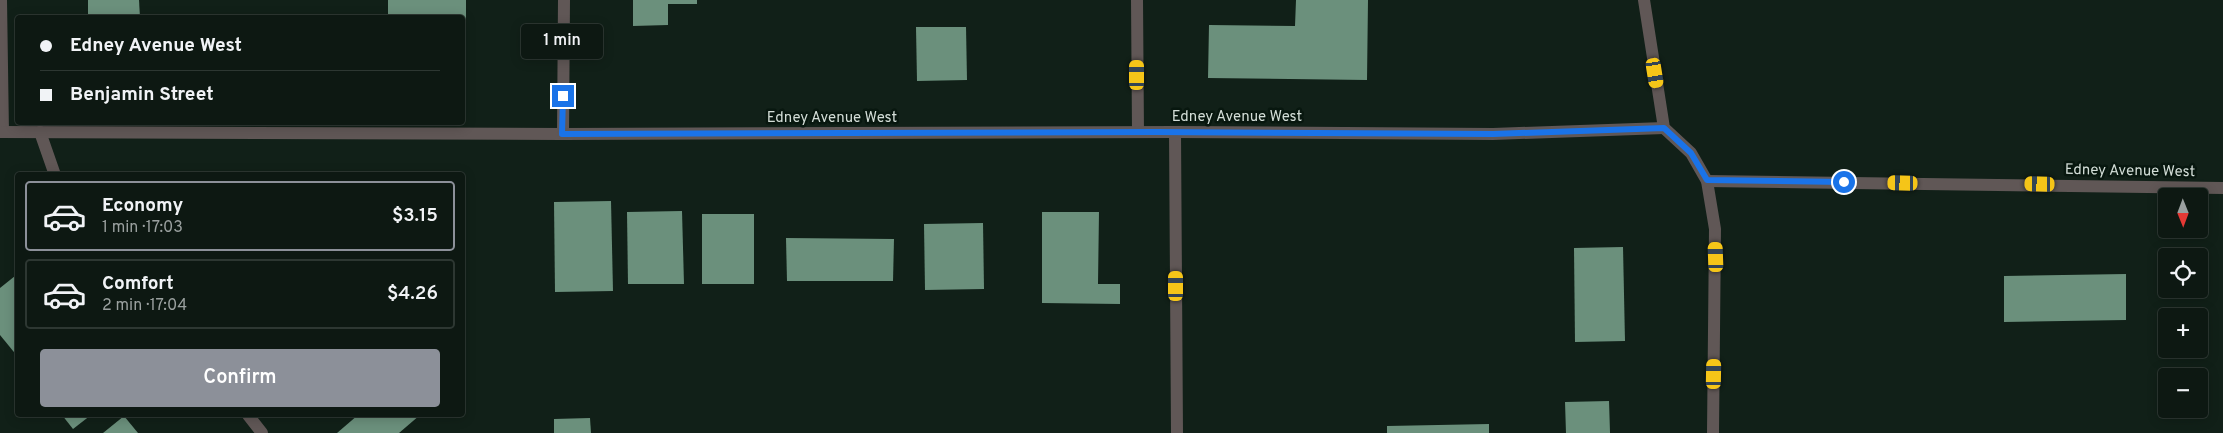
<!DOCTYPE html>
<meta charset="utf-8">
<style>
:root{--surface:#0d1812;--page:#16211b;--text:#f1f3f6;--muted:#9aa09f;--line:#2d3732;--accent:#8c9099}
body{margin:0;font-family:Overpass,sans-serif;background:var(--page);color:var(--text);height:100vh;display:flex;flex-direction:column;font-size:19px;white-space:nowrap}
*{box-sizing:border-box;margin:0}
p{font-size:16px;color:var(--muted)}
.icon{flex:none;width:28px;height:28px;fill:none;stroke:currentColor;stroke-width:2;stroke-linecap:round;stroke-linejoin:round}
.map{position:relative;flex:1;overflow:hidden}
.sheet{position:absolute;left:15px;top:172px;width:450px;height:245px;display:flex;flex-direction:column;background:var(--surface);border-radius:5px;box-shadow:0 2px 12px #0003,0 0 0 1px var(--line)}
.sheet>*{flex:none}
.guide{position:absolute;left:15px;top:15px;width:450px;height:110px;border-radius:5px;box-shadow:0 2px 12px #0003,0 0 0 1px var(--line);display:grid;align-content:center;height:110px;padding:0 25px;background:var(--surface)}
.needle{width:32px;rotate:179deg}
.controls{position:absolute;left:2158px;top:188px;display:grid;gap:10px}
.controls a{display:grid;place-items:center;width:50px;height:50px;border-radius:5px;background:var(--surface);box-shadow:0 2px 12px #0003,0 0 0 1px var(--line);font-size:25px}
.end{position:absolute;width:22px;height:22px;margin:-11px;border:6px solid #1a73e8;background:#fff;box-shadow:0 0 0 2px #fff}
.from{border-radius:50%}
.bubble{position:absolute;height:35px;border-radius:5px;background:var(--surface);box-shadow:0 2px 12px #0003,0 0 0 1px var(--line);font-size:16px;font-weight:600;line-height:35px;text-align:center}
.car{position:absolute;width:15px;height:30px;margin:-15px -8px;border-radius:6px;box-shadow:0 0 4px 1px #0007;background:linear-gradient(#f5c518 24%,#345 0 40%,#f5c518 0 76%,#345 0 86%,#f5c518 0)}
.guide b{display:flex;align-items:center;gap:18px;height:48px;font-size:19px}
.guide b+b{border-top:1px solid var(--line)}
.guide i{width:12px;height:12px;background:var(--text)}
ul{padding:9px 0 0;list-style:none}
li{display:flex;align-items:center;gap:15px;height:70px;margin:0 10px 8px;padding:0 15px;border:2px solid var(--line);border-radius:5px}
li div{flex:1}
li b{display:block;font-size:19px}
li em{font-style:normal;font-weight:600}
li.selected{border-color:var(--accent)}
li>.icon{width:45px;height:45px;stroke-width:1.5}
.cta{display:flex;gap:10px;margin-top:auto;padding:10px 25px}
.cta a{flex:1;height:58px;border-radius:5px;background:var(--accent);color:#fff;font-size:20px;font-weight:600;line-height:58px;text-align:center}
.map>svg:first-child{display:block}
.building{fill:#6b907c}
.lines{fill:none;stroke-linecap:round;stroke-linejoin:round}
.street{stroke:#605756;stroke-width:12}
.route{stroke:#1a73e8;stroke-width:6}
.labels{text-anchor:middle;stroke-width:5;stroke-linejoin:round;paint-order:stroke}
.street-label{font-size:15px;fill:#d3ddd7;stroke:#08170f}
</style>
<div class="map">
<svg width="2223" height="433" viewBox="0 0 2223 433">
<rect width="100%" height="100%" fill="#112018"/>
<g class="building">
<polygon points="88,0 139,0 140,18 88,18"/>
<polygon points="388,0 466,0 466,28 462,28 462,18 388,18"/>
<polygon points="633,0 697,0 697,4 668,4 668,25 633,26"/>
<polygon points="1296,0 1368,0 1367,80 1208,78 1209,25 1295,26"/>
<polygon points="916,27 966,27 967,80 917,81"/>
<polygon points="611,201 613,291 555,292 554,202"/>
<polygon points="682,211 684,284 628,284 627,212"/>
<polygon points="1042,212 1099,212 1098,284 1120,284 1120,304 1042,303"/>
<rect x="702" y="214" width="52" height="70"/>
<polygon points="983,223 984,289 925,290 924,224"/>
<polygon points="786,238 894,239 893,281 787,281"/>
<polygon points="1623,247 1625,341 1575,342 1574,248"/>
<polygon points="2126,274 2126,320 2004,322 2004,276"/>
<polygon points="15,276 18,279 18,357 0,335 0,288"/>
<polygon points="1609,401 1610,433 1566,433 1565,402"/>
<polygon points="62,415 91,415 73,429"/>
<polygon points="358,415 420,415 399,433 337,433"/>
<polygon points="124,416 138,433 103,433"/>
<polygon points="590,418 591,433 554,433 554,419"/>
<polygon points="1489,424 1489,433 1387,433 1387,426"/>
</g>
<g class="lines">
<g class="street">
<polyline points="1,0 3,132"/>
<polyline points="1137,0 1138,132"/>
<polyline points="1644,0 1664,128 1691,153 1707,181 1715,229 1713,433"/>
<polyline points="0,132 563,134 1175,132 1493,134 1664,128"/>
<polyline points="40,132 55,175"/>
<polyline points="1175,132 1177,433"/>
<polyline points="563,134 564,0"/>
<polyline points="1707,181 2223,188"/>
<polyline points="248,415 262,433"/>
</g>
</g>
<g class="lines">
<polyline class="route" points="563,96 562,134 1156,132 1493,134 1664,128 1691,153 1707,180 1844,182"/>
</g>
<g class="labels">
<g class="street-label">
<text x="1237" y="121">Edney Avenue West</text>
<text x="832" y="122">Edney Avenue West</text>
<text transform="translate(2130 170) rotate(1)" y="5">Edney Avenue West</text>
</g>
</g>
</svg>
<div class="controls">
<a><svg class="needle" viewBox="-14 -14 28 28"><path d="M0-13l5 13h-10z" fill="#e53935"/><path d="M0 13l5-13h-10z" fill="#9aa09f"/></svg></a>
<a><svg class="icon" aria-label="locate" viewBox="0 0 24 24"><circle cx="12" cy="12" r="6"/><path d="M12 2v4M12 18v4M2 12h4M18 12h4"/></svg></a>
<a>+</a>
<a>−</a>
</div>
<i class="end from" style="left:1844px;top:182px"></i>
<i class="end" style="left:563px;top:96px"></i>
<div class="bubble" style="left:521px;top:24px;width:82px">1 min</div>
<i class="car" style="left:1655px;top:73px;rotate:171deg"></i>
<i class="car" style="left:1137px;top:75px;rotate:0deg"></i>
<i class="car" style="left:1903px;top:183px;rotate:271deg"></i>
<i class="car" style="left:2040px;top:184px;rotate:271deg"></i>
<i class="car" style="left:1716px;top:257px;rotate:358deg"></i>
<i class="car" style="left:1176px;top:286px;rotate:0deg"></i>
<i class="car" style="left:1714px;top:374px;rotate:1deg"></i>
<div class="guide">
<b><i class="from"></i>Edney Avenue West</b>
<b><i></i>Benjamin Street</b>
</div>
<section class="sheet">
<ul>
<li class="selected"><svg class="icon" aria-label="car" viewBox="0 0 24 24"><path d="M5 17H2v-5l4-1 3-4h7l3 4 3 1v5h-3M9 17h6M6 11h13"/><circle cx="7" cy="17" r="2"/><circle cx="17" cy="17" r="2"/></svg><div><b>Economy</b><p>1 min · 17:03</p></div><em>$3.15</em></li>
<li><svg class="icon" aria-label="car" viewBox="0 0 24 24"><path d="M5 17H2v-5l4-1 3-4h7l3 4 3 1v5h-3M9 17h6M6 11h13"/><circle cx="7" cy="17" r="2"/><circle cx="17" cy="17" r="2"/></svg><div><b>Comfort</b><p>2 min · 17:04</p></div><em>$4.26</em></li>
</ul>
<div class="cta"><a>Confirm</a></div>
</section>
</div>
